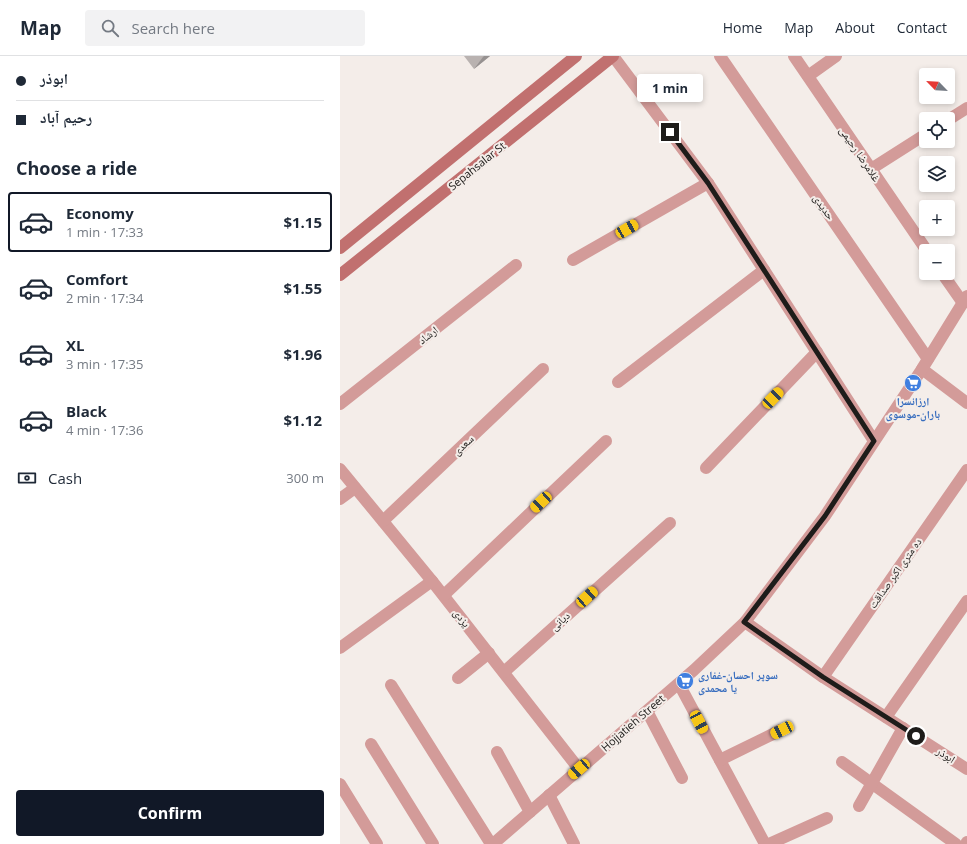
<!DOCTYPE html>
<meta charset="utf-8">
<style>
:root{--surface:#fff;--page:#f2f2f3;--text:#1f2937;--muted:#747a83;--line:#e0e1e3;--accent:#111827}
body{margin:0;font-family:"Open Sans","Noto Naskh Arabic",sans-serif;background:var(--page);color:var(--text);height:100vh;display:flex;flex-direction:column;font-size:15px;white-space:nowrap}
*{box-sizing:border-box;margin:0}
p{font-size:13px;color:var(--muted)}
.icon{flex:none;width:22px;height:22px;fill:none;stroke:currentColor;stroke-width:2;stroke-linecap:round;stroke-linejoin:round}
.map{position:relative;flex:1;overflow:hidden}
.details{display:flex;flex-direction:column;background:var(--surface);width:340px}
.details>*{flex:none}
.banner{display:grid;align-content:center;height:88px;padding:0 16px;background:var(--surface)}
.needle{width:26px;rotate:295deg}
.tools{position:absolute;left:579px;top:12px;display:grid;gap:8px}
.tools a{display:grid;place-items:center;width:36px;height:36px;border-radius:4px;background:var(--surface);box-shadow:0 2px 6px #0003;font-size:20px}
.end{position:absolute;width:18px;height:18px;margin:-9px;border:5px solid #1e1c1a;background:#fff;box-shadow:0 0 0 2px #fff}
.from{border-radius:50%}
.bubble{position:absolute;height:28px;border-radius:4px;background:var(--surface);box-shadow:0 2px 6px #0003;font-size:13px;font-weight:700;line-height:28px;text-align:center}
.car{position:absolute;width:12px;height:24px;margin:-12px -6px;border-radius:5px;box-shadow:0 0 3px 1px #0007;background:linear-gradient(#f5c518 24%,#345 0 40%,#f5c518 0 76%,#345 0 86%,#f5c518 0)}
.banner b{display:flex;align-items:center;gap:14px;height:38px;font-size:15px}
.banner b+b{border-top:1px solid var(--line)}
.banner i{width:10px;height:10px;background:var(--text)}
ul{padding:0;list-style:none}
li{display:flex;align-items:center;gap:12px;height:60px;margin:0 8px 6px;padding:0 8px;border:2px solid transparent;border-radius:4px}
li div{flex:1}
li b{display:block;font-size:15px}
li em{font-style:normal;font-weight:700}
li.current{border-color:var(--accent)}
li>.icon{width:36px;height:36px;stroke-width:1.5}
h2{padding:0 16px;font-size:18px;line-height:48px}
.pay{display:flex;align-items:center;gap:10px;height:44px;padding:0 16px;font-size:15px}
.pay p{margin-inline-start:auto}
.primary-button{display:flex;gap:8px;margin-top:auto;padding:8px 16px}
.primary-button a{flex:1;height:46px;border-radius:4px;background:var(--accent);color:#fff;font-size:16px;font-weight:700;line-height:46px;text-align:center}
header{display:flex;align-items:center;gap:24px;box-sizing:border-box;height:56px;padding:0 20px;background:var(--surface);border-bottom:1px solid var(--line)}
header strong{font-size:19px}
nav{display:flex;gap:22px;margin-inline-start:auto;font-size:14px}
.search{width:280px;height:36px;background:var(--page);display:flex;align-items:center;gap:10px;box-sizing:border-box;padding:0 14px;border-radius:4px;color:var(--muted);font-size:15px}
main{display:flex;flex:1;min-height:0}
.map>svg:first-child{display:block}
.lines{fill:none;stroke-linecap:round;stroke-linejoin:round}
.minor{stroke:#d39b99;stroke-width:12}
.tertiary{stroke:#d39b99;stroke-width:12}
.secondary{stroke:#c1706f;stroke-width:12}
.wall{fill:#b9b2b0}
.shaded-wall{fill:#969190}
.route{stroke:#1e1c1a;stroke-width:5}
.labels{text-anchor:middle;stroke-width:4;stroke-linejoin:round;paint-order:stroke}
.street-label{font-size:11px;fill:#1e1c1a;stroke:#f4ede9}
.shop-label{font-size:11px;font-weight:bold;fill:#366cbe;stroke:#f4ede9}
</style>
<header>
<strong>Map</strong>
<div class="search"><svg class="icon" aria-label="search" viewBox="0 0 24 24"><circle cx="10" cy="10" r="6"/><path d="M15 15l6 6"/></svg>Search here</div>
<nav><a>Home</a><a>Map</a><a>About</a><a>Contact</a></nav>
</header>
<main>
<section class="details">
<div class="banner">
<b><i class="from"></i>ابوذر</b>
<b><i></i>رحیم آباد</b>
</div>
<h2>Choose a ride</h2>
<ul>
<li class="current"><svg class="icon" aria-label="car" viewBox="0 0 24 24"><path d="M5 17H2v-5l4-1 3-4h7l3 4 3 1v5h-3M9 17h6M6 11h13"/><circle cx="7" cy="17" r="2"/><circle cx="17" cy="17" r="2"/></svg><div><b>Economy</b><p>1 min · 17:33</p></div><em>$1.15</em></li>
<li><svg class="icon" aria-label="car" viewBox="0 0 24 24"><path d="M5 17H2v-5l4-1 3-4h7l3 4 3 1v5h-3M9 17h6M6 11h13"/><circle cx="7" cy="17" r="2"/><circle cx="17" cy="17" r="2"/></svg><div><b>Comfort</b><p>2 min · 17:34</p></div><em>$1.55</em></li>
<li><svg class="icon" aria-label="car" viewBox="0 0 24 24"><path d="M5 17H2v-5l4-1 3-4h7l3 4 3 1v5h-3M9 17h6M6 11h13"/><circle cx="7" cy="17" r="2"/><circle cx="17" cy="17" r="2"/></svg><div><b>XL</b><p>3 min · 17:35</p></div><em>$1.96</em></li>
<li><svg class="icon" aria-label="car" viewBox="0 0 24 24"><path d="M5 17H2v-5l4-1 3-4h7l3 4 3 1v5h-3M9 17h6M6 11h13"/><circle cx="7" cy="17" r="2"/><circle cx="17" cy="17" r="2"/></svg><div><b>Black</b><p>4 min · 17:36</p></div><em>$1.12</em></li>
</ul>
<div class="pay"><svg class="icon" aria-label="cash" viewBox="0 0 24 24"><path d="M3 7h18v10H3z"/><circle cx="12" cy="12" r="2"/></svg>Cash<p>300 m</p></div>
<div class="primary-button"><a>Confirm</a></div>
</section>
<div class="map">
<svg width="627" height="788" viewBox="0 0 627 788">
<rect width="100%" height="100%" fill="#f4ede9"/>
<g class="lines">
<g class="minor">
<polyline points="273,0 368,127 534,385"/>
<polyline points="380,0 588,303"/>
<polyline points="454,0 587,195"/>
<polyline points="468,20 496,0"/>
<polyline points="608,64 627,52"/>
<polyline points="531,113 586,78"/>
<polyline points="233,204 368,127"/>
<polyline points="602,217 623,247"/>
<polyline points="582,313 627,347"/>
<polyline points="278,326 424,214"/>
<polyline points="0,348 176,209"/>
<polyline points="366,412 477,296"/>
<polyline points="0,413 92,525 239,713"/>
<polyline points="0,443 15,432"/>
<polyline points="43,465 203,313"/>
<polyline points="104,539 266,385"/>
<polyline points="405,566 483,621 627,713"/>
<polyline points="0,592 92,525"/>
<polyline points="164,616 330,467"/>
<polyline points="483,621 627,414"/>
<polyline points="118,622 149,597"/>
<polyline points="339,628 425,788"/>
<polyline points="51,629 151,788"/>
<polyline points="307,655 342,722"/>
<polyline points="546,661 627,545"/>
<polyline points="31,688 93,788"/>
<polyline points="157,696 190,756"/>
<polyline points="380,704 441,674"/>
<polyline points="502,706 616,788"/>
<polyline points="0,728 37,788"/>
<polyline points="209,739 234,788"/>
<polyline points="519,750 563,672"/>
<polyline points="429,788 487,762"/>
</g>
<g class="tertiary">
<polyline points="153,788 354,614 405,566 485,460 582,313 627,240"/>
<polyline points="626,788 627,786"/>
</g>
<g class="secondary">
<polyline points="0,192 236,0"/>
<polyline points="0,219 273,0"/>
</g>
</g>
<polygon class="wall" points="124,0 150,0 134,13"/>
<polygon class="shaded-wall" points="144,0 150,0 134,13 143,1"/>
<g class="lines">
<polyline class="route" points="330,76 368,127 534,385 485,460 404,566 483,621 576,680"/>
</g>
<defs>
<symbol id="supermarket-disc" viewBox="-11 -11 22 22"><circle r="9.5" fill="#3f7fe0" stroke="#f4ede9"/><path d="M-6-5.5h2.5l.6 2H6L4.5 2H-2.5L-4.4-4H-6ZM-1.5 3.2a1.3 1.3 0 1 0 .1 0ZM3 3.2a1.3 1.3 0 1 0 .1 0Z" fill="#fff"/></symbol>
</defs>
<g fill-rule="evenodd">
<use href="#supermarket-disc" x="563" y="317" width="20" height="20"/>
<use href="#supermarket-disc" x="335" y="615" width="20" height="20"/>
</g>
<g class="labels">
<g class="street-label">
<text transform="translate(520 98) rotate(56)" y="4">غلامرضا رحیمی</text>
<text transform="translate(137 110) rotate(-39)" y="4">Sepahsalar St</text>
<text transform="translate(484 151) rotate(55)" y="4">حدیدی</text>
<text transform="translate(88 279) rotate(-38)" y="4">ارشاد</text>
<text transform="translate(123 389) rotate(-43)" y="4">سعدی</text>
<text transform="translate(555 517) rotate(-55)" y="4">ده متری اکبر صداقت</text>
<text transform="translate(122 562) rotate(52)" y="4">یزدی</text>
<text transform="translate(220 565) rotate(-42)" y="4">دیانی</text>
<text transform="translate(293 667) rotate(-41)" y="4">Hojjatieh Street</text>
<text transform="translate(606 699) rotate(33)" y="4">ابوذر</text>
</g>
<g class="shop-label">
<text x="573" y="349">ارزانسرا<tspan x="573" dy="13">باران-موسوی</tspan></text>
<text x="358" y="623" text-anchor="start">سوپر احسان-غفاری<tspan x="358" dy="13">یا محمدی</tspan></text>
</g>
</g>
</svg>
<div class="tools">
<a><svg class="needle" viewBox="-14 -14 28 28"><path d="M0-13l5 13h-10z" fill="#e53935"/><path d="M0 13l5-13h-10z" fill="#747a83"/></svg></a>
<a><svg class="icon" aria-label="locate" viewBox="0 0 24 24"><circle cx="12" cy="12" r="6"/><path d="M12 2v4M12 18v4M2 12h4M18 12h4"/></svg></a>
<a><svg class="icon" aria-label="layers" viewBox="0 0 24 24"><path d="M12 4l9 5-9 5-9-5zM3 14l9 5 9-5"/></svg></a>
<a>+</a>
<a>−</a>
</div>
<i class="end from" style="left:576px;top:680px"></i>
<i class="end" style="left:330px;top:76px"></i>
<div class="bubble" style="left:297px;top:18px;width:66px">1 min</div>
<i class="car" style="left:287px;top:173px;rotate:60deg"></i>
<i class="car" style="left:433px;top:342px;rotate:44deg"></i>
<i class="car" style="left:201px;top:446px;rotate:227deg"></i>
<i class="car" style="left:247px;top:541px;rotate:48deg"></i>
<i class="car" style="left:359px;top:666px;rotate:152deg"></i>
<i class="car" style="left:442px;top:674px;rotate:244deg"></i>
<i class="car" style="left:239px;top:713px;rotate:229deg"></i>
</div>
</main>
